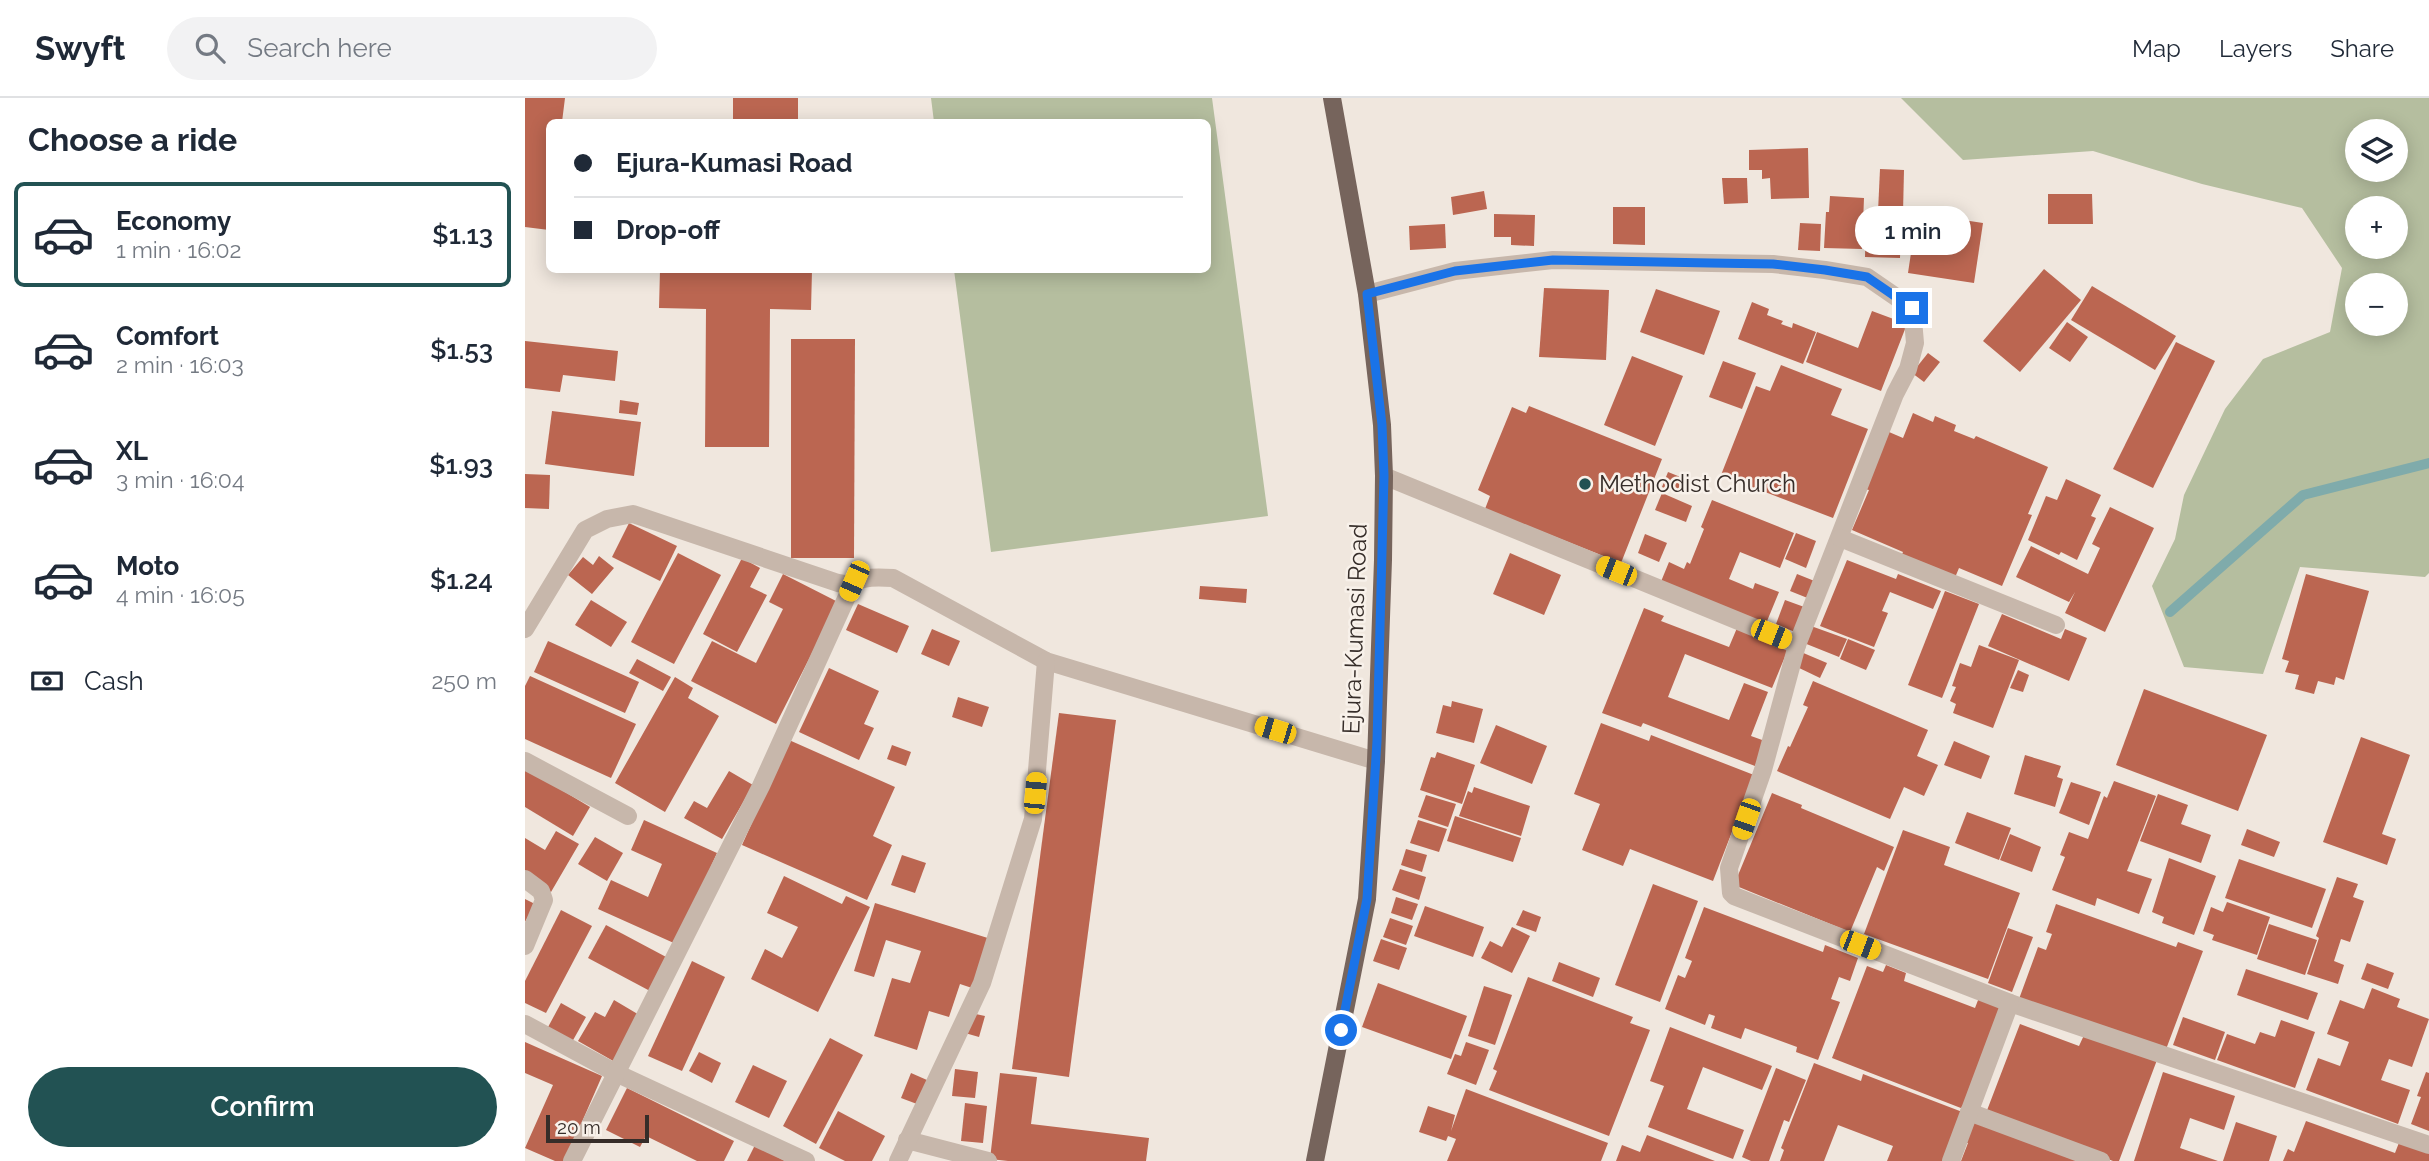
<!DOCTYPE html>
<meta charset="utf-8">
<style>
:root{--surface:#fff;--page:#f2f2f3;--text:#1f2937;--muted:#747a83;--line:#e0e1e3;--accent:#225253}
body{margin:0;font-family:Raleway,sans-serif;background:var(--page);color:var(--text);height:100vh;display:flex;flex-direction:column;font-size:26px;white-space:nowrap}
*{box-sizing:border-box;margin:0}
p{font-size:23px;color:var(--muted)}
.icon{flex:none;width:38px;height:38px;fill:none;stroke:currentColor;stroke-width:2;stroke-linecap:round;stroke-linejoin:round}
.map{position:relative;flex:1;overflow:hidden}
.drawer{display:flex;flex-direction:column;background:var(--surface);width:525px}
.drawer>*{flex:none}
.banner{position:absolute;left:21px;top:21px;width:665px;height:154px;border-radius:10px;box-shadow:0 4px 18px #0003;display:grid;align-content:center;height:154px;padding:0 28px;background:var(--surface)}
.fabs{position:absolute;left:1820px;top:21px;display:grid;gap:14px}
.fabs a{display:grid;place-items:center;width:63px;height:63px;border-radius:50%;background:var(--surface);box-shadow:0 4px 18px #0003;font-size:35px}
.scale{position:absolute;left:21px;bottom:18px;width:103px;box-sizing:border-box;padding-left:7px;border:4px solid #362d29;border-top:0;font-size:19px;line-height:24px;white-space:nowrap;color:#362d29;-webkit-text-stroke:5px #f8f1ea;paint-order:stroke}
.end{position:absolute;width:32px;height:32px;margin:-16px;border:9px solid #1a73e8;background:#fff;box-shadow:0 0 0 4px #fff}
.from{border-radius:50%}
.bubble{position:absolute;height:49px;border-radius:24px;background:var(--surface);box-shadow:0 4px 18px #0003;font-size:23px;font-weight:600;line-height:49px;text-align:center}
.car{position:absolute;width:21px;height:42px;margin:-21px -10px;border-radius:9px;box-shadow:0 0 5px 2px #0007;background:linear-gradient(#f5c518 24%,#345 0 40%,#f5c518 0 76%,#345 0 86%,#f5c518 0)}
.banner b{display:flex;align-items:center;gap:24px;height:66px;font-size:26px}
.banner b+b{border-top:2px solid var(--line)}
.banner i{width:18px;height:18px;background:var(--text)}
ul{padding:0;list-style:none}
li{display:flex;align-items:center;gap:21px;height:105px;margin:0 14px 10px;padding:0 14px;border:4px solid transparent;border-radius:10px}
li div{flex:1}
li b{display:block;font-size:26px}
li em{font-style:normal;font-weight:600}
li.active{border-color:var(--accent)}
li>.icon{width:63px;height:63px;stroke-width:1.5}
h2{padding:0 28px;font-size:32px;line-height:84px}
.pay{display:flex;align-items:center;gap:18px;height:77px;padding:0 28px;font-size:26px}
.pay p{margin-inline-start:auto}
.primary-button{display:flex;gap:14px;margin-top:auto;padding:14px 28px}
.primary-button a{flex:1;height:80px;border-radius:42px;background:var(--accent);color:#fff;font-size:28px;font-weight:600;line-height:80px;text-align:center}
header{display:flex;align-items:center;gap:42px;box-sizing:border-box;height:98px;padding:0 35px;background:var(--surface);border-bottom:2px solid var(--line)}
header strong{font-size:33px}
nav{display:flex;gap:38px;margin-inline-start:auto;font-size:24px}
.search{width:490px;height:63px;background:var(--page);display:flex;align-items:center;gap:18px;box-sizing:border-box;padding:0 24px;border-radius:38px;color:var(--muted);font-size:26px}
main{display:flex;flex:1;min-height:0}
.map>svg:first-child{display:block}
.green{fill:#b5be9f;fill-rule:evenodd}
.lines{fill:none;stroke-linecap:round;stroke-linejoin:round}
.stream{stroke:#7fabab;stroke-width:10}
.building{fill:#bb6651}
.minor{stroke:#c7b7ab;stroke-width:18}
.primary{stroke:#76645c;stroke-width:18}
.route{stroke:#1a73e8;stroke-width:9}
.poi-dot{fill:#225253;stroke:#f8f1ea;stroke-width:2.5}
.labels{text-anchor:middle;stroke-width:5;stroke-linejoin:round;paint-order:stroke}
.poi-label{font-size:24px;fill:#362d29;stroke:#f8f1ea;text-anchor:start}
.street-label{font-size:24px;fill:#362d29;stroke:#f8f1ea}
</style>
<header>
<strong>Swyft</strong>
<div class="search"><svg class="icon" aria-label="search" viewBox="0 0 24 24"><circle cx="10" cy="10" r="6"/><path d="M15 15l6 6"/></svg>Search here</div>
<nav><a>Map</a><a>Layers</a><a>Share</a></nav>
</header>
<main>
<section class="drawer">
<h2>Choose a ride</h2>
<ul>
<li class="active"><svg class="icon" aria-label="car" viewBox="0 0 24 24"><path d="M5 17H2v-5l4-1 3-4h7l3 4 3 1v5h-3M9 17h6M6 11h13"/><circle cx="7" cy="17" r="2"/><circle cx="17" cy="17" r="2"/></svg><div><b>Economy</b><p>1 min · 16:02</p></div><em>$1.13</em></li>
<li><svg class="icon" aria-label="car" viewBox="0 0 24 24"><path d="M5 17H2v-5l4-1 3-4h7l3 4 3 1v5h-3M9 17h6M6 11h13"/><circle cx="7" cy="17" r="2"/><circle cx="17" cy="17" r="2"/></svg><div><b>Comfort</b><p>2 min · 16:03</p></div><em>$1.53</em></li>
<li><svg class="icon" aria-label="car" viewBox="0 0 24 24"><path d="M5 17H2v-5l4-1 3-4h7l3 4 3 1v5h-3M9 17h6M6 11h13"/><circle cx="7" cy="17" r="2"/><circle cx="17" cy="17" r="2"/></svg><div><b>XL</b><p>3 min · 16:04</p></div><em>$1.93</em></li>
<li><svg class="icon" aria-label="car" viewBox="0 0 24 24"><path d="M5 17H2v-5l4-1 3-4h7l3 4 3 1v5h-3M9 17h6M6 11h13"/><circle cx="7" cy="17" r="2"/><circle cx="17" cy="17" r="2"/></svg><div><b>Moto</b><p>4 min · 16:05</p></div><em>$1.24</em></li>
</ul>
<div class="pay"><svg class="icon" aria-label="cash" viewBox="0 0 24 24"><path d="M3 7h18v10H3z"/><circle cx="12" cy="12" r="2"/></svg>Cash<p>250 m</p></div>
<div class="primary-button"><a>Confirm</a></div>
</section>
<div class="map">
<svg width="1904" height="1063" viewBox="0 0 1904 1063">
<rect width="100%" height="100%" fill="#f0e7de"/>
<g class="green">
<polygon points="406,0 687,0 743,418 466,454 429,172 682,172 682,24 409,24"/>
<path d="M1376 0H1904V475L1900 479 1775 469 1738 576 1659 569 1627 488 1650 441 1659 397 1700 311 1738 261 1805 234 1817 170 1777 110 1677 86 1568 53 1438 62ZM1832 33H1871V72H1832ZM1832 110H1871V149H1832ZM1832 187H1871V226H1832Z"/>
</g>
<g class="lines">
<polyline class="stream" points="1645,514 1778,397 1904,365"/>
</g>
<g class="building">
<polygon points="0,0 40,0 37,24 24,24 24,132 0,129"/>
<rect x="208" y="0" width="65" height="24"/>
<polygon points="1283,50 1284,100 1246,101 1245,80 1237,81 1237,72 1224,72 1224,52"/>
<polygon points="1355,71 1379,72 1378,115 1353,114"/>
<polygon points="1197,80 1222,80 1223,105 1199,106"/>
<polygon points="959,93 962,111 928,117 926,99"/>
<polygon points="1523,96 1567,96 1568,126 1523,126"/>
<polygon points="1305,98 1339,100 1337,151 1299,150 1301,114 1304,114"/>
<polygon points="1088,109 1120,109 1120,147 1088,146"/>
<polygon points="1392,115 1458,125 1449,185 1383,175"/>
<polygon points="969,116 1010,117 1009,148 986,147 986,139 969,139"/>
<polygon points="1341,123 1357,124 1357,130 1376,131 1375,160 1340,159"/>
<polygon points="1275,125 1296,126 1295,153 1273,152"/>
<polygon points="920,126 921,150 885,152 884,128"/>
<polygon points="1519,171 1556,202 1495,274 1458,243"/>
<polygon points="135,172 287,172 286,212 245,211 244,349 180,349 181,211 134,210"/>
<polygon points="1567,188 1651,238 1630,272 1546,222"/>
<polygon points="1019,190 1084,192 1081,262 1014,259"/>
<polygon points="1131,191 1195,213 1179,257 1115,234"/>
<polygon points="1227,204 1244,211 1242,217 1258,223 1256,226 1267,230 1268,225 1291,234 1278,266 1213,241"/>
<polygon points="1347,213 1382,226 1356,293 1281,264 1292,234 1333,250"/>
<polygon points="1542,224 1563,239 1545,264 1524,250"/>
<polygon points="266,241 330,241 329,460 266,460"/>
<polygon points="0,243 93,253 90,283 38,277 35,294 0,290"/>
<polygon points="1651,244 1690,263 1628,390 1588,371"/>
<polygon points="1403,255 1415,264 1399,284 1387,275"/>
<polygon points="1107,258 1158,278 1130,348 1079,327"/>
<polygon points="1198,263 1231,275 1217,311 1184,299"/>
<polygon points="1256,267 1317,291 1306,317 1343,331 1308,420 1196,377 1231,288 1245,293"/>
<polygon points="95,302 114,305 112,317 94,315"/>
<polygon points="1004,308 1137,361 1096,465 960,411 965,398 953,392 987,309 1001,315"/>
<polygon points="27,313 116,324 109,378 20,366"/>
<polygon points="1388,315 1408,324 1410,318 1431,327 1429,333 1449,341 1451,338 1523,369 1503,416 1507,417 1477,488 1434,470 1429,482 1376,459 1378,454 1327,432 1344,392 1340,391 1364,334 1378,340"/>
<polygon points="1143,374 1158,380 1152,395 1137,389"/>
<polygon points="0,376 25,377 24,411 0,410"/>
<polygon points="1541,381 1576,397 1566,418 1571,420 1552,462 1536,454 1534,457 1503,442 1521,398 1532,402"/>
<polygon points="1137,395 1167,408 1161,424 1130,412"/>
<polygon points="1187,402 1269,435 1255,470 1215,454 1204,481 1228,491 1230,485 1254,494 1240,528 1135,486 1144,464 1159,471 1162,464 1165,466 1179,431 1176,429"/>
<polygon points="1585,409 1629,430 1580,534 1540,515 1550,494 1544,504 1491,479 1506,448 1563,476 1575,450 1567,446"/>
<polygon points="104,425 152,448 135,483 87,459"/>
<polygon points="1271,435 1291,443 1281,470 1260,461"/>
<polygon points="1120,436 1142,445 1134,464 1113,455"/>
<polygon points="153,455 196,477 149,566 106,544"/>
<polygon points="985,455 1036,477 1019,517 968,496"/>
<polygon points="74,458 89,470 67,496 43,477 58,459 68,467"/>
<polygon points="217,460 235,470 225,489 242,497 212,554 178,536"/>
<polygon points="1322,462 1371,481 1373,476 1416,493 1408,511 1365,494 1357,513 1363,515 1349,549 1295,528"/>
<polygon points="258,476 313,504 251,626 166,583 187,543 231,565 258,511 244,504"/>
<polygon points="1272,476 1292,484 1285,501 1265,493"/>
<polygon points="1781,476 1844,493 1819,582 1811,579 1809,587 1793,583 1789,596 1770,591 1774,577 1760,574 1764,563 1757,561"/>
<polygon points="675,488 722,491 721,505 674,501"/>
<polygon points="1420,493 1454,506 1417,600 1383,587"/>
<polygon points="66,502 102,524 86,549 50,527"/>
<polygon points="1260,502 1282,510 1272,535 1251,526"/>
<polygon points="333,506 384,528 372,555 321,532"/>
<polygon points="1119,510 1139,518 1136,523 1204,549 1212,530 1264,549 1247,590 1160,556 1143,599 1204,622 1219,585 1243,594 1226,638 1240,643 1230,668 1118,625 1116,629 1077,615"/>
<polygon points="1477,516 1536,541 1540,531 1562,540 1544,583 1463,548"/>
<polygon points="1286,528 1322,541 1314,559 1279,545"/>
<polygon points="407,531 435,543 424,568 396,556"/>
<polygon points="1323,541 1350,552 1341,572 1315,561"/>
<polygon points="23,543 114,584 100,615 9,574"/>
<polygon points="1454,547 1494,562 1468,630 1428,615 1431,606 1425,603 1431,589 1427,588 1435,565 1446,569"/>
<polygon points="1276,554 1302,565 1295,580 1270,568"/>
<polygon points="112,561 146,579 138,593 104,575"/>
<polygon points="304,570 354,593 339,626 349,630 334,662 274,634"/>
<polygon points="1493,572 1504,577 1498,594 1485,590"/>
<polygon points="5,578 111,626 86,680 0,641 0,588"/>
<polygon points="150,579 168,590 163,600 194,618 140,714 90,685"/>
<polygon points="1288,583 1403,632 1392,658 1413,667 1399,698 1379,689 1365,721 1252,673 1263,648 1265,649 1283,609 1278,607"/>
<polygon points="1619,591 1742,637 1713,713 1591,667"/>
<polygon points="433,599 464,609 457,629 427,619"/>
<polygon points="927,603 958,611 949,645 911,635 918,607 926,609"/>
<polygon points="534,615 591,622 544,979 487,971"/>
<polygon points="1076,625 1124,643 1126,637 1229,677 1188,783 1105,751 1098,768 1057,752 1075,706 1049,696"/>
<polygon points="971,627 1022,648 1007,686 955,665"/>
<polygon points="1836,639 1885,657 1857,736 1871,741 1862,767 1798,744"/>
<polygon points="264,642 370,689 348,738 367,747 342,802 217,747"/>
<polygon points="1429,643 1465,658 1456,681 1419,667"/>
<polygon points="367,647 386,654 381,668 362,661"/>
<polygon points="912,654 950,667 937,706 895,692 906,659 910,660"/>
<polygon points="1500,657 1536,668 1532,679 1538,681 1530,709 1489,696"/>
<polygon points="0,670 65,709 48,738 0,709"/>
<polygon points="204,673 228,687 197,741 159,720 169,703 182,710"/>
<polygon points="1589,683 1631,698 1602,773 1627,781 1614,816 1572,800 1570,808 1527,792 1540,759 1535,757 1544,734 1563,741 1579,698 1582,700"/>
<polygon points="1546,684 1576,694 1564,727 1534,715"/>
<polygon points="949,689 1005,708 996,738 934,718 943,693 947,695"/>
<polygon points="1247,695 1277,707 1276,710 1369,749 1359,773 1352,769 1325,834 1209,787"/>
<polygon points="1633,696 1663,707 1656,726 1686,737 1676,765 1615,743"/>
<polygon points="901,697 931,706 923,729 893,719"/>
<polygon points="1442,714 1486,730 1474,762 1430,745"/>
<polygon points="930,718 996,740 988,764 922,743"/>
<polygon points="119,722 192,755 151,846 73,811 86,782 123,799 137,766 106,752"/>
<polygon points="893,722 922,731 914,754 885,745"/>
<polygon points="1722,731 1755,744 1749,759 1716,747"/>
<polygon points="1378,732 1425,749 1419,767 1495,795 1463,881 1339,836"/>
<polygon points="31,733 54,746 26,794 0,778 0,740 20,752"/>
<polygon points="1485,736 1516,749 1507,774 1475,762"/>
<polygon points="70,739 98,755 82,783 53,766"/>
<polygon points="881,751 902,757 897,774 876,767"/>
<polygon points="377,757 401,765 390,795 366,787"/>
<polygon points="1644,760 1691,778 1669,837 1637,825 1639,819 1627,814"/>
<polygon points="1714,761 1801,791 1787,830 1700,800"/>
<polygon points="875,771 901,779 894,802 867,792"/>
<polygon points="259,778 317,806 321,798 345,809 293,914 226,881 240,851 257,860 273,829 242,815"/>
<polygon points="1812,779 1833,786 1828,799 1839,803 1825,844 1816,841 1809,863 1819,867 1813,886 1782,876 1794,840 1791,838"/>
<polygon points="1128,786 1173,803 1135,904 1090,887"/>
<polygon points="871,799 893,806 887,822 866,815"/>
<polygon points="0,801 10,806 0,824"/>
<polygon points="1702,804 1745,819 1732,857 1687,842 1689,837 1678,833 1686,809 1698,814"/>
<polygon points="350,805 466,841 450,891 435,886 424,919 404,913 392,952 349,938 367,880 385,885 396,853 361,842 349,879 329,873"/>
<polygon points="1531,806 1651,849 1653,844 1678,853 1640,954 1494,901 1513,849 1521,852 1527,836 1521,834"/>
<polygon points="900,808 959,829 948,859 889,838"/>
<polygon points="1179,809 1298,854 1300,847 1333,860 1325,883 1314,879 1306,901 1315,904 1293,962 1271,954 1272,949 1220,930 1216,941 1186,930 1190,918 1184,916 1180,927 1140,911 1153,877 1160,880 1167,863 1160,860"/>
<polygon points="36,812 67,828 21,915 0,905 0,883"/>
<polygon points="998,812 1016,819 1011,834 991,827"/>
<polygon points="865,820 888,828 881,847 858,839"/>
<polygon points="1744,826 1792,842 1780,877 1732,861"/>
<polygon points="81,827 143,860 125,893 63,860"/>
<polygon points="987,829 1005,838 987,875 956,860 965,843 977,849"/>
<polygon points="1483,830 1508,839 1487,894 1463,885"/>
<polygon points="856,841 882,850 874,872 848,863"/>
<polygon points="167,863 200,879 157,973 123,958"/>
<polygon points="1034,864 1075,880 1068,899 1027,883"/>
<polygon points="1842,865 1869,875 1863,891 1836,881"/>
<polygon points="1361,867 1381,875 1379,883 1450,910 1455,897 1482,908 1441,1012 1307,960 1342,868 1358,874"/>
<polygon points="1721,871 1793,895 1783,922 1712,897"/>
<polygon points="1003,879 1108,919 1105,925 1125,932 1084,1038 964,992 972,973 968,971"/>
<polygon points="853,885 942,918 926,961 837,929"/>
<polygon points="959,888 987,897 970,947 943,938"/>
<polygon points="1847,890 1875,901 1872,909 1904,921 1887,969 1864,961 1856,982 1885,992 1873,1026 1781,992 1793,960 1815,968 1824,944 1802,936 1815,902 1839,911"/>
<polygon points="89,902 116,918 90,964 53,943 70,914 80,919"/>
<polygon points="36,905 61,919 47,944 22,931"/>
<polygon points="446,915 460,918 454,939 440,935"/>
<polygon points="1658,919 1700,934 1690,962 1648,947"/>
<polygon points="1756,922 1790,934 1770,990 1692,962 1702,936 1730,946 1735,934 1750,939"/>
<polygon points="1495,926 1554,948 1560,935 1632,962 1594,1063 1588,1063 1461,1015"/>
<polygon points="1145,929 1247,968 1237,992 1178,969 1162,1011 1219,1032 1208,1061 1123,1029 1139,988 1125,983"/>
<polygon points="305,940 338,957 291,1046 258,1028"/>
<polygon points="0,944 77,978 40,1063 30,1063 0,1050 28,987 0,975"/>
<polygon points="941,944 964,952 951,987 922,976 930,956 936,958"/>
<polygon points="174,954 196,965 187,985 164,973"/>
<polygon points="1289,965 1336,983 1338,976 1440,1015 1421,1063 1362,1063 1368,1048 1313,1027 1299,1063 1255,1063 1259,1052 1256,1050"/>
<polygon points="228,967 262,983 244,1020 210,1004"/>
<polygon points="1251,970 1281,982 1264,1024 1259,1022 1244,1063 1226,1063 1217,1059"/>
<polygon points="430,971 453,974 450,1000 427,998"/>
<polygon points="1638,974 1710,998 1699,1032 1665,1020 1655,1050 1693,1063 1609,1063"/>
<polygon points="1901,974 1904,975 1904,1033 1886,1026 1896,999 1892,998"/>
<polygon points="386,975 402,982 392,1006 376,1000"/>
<polygon points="475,975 512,979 506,1026 624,1040 621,1063 483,1063 465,1061"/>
<polygon points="102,990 209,1043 199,1063 172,1063 121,1038 115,1049 81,1032"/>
<polygon points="941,991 1083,1045 1076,1063 922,1063 931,1041 923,1038 921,1043 894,1034 903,1008 930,1017 926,1033"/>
<polygon points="440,1005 462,1008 458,1045 436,1043"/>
<polygon points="313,1013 360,1038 347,1063 320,1063 294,1050"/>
<polygon points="1446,1022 1557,1063 1436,1063 1443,1045 1438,1044"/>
<polygon points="1781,1023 1870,1055 1875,1042 1904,1052 1904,1063 1758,1063 1763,1051 1769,1054"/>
<polygon points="1711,1024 1752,1038 1744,1063 1698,1063"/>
<polygon points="1122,1037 1190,1063 1091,1063 1097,1047 1115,1054"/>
<polygon points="230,1047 260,1063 222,1063"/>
</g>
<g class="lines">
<g class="minor">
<polyline points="842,196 930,173 1028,162 1186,165 1248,166 1300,172 1342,179 1387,210 1390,245 1383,271 1370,296 1272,547 1238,672 1204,770 1206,795 1209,798 1485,905 1904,1047"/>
<polyline points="859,378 1272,547"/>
<polyline points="1315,440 1531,527"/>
<path d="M0 531 60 432 82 421 108 416 313 485 325 487C337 478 354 479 368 480L521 563 851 663"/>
<polyline points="0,663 103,718"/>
<polyline points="0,781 16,793 19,802 0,848"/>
<polyline points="0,926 91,975 281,1063"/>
<polyline points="1444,1014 1576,1063"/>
<polyline points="382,1042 463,1063"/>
<polyline points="47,1063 236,688 329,483"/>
<polyline points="373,1063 457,885 508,721 521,563"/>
<polyline points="1426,1063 1485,905"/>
</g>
<polyline class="primary" points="790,1063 842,801 851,663 858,462 859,378 857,327 842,196 807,0"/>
</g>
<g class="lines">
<polyline class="route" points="816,932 842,801 852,643 859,378 857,327 842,196 930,173 1028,162 1186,165 1248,166 1300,172 1342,179 1387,210"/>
</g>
<circle class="poi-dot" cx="1060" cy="386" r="7"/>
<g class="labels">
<g class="poi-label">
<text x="1074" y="394">Methodist Church</text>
</g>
<g class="street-label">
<text transform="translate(830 531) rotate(-88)" y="8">Ejura-Kumasi Road</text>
</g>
</g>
</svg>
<div class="fabs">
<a><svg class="icon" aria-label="layers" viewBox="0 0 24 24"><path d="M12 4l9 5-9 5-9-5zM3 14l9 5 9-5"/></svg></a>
<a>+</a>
<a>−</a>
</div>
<div class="scale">20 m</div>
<i class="end from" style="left:816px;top:932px"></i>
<i class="end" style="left:1387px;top:210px"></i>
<div class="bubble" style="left:1330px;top:108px;width:116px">1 min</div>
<i class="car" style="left:1091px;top:473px;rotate:292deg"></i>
<i class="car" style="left:329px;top:483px;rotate:204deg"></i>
<i class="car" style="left:1246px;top:536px;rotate:112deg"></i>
<i class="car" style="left:750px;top:632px;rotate:287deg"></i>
<i class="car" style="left:510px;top:695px;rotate:5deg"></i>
<i class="car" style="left:1221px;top:721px;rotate:199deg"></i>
<i class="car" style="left:1335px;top:847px;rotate:111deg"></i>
<div class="banner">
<b><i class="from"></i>Ejura-Kumasi Road</b>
<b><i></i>Drop-off</b>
</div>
</div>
</main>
